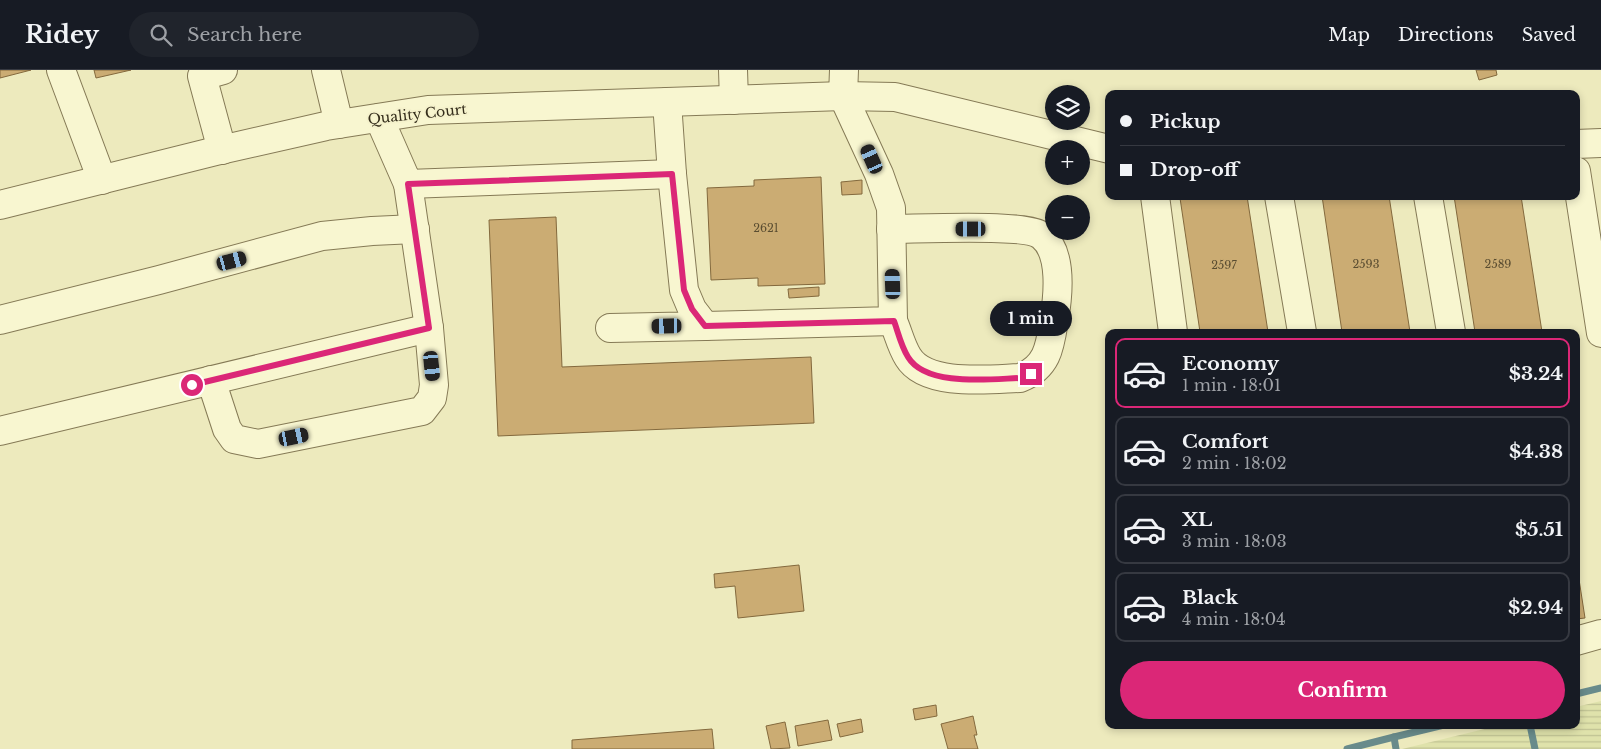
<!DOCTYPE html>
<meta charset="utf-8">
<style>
:root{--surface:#171b24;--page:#20242c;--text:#f1f3f6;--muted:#9ea1a6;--line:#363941;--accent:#db2777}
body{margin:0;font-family:"Libre Baskerville",serif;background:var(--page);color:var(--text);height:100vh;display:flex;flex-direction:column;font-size:19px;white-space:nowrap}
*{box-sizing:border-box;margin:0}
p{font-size:16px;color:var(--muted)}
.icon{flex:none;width:28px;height:28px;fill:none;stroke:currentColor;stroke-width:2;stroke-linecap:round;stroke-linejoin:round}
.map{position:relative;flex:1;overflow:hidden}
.sheet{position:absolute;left:1105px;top:259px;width:475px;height:400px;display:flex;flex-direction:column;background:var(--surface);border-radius:10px;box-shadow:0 2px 8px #0003}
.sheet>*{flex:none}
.top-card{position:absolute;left:1105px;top:20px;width:475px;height:110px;border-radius:10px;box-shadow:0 2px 8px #0003;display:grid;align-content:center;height:110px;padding:0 15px;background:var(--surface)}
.buttons{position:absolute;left:1045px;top:15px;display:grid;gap:10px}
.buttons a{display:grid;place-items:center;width:45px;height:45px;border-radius:50%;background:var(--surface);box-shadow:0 2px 8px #0003;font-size:25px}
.end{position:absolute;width:22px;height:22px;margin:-11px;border:6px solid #db2777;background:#fff;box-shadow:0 0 0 2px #fff}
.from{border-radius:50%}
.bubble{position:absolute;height:35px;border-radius:18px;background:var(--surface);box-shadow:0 2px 8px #0003;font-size:16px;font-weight:800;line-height:35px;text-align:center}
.car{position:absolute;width:15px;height:30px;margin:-15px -8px;border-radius:6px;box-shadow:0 0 4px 1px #0007;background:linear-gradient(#222 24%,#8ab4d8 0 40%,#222 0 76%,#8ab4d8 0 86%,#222 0)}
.top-card b{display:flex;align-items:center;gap:18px;height:48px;font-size:19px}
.top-card b+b{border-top:1px solid var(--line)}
.top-card i{width:12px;height:12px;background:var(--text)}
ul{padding:9px 0 0;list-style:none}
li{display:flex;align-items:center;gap:15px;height:70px;margin:0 10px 8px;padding:0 5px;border:2px solid var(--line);border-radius:10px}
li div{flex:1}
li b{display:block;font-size:19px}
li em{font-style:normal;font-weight:800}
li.on{border-color:var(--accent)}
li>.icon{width:45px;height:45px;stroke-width:1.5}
.button{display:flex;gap:10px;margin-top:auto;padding:10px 15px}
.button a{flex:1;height:58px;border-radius:30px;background:var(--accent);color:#fff;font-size:20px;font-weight:800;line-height:58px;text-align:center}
header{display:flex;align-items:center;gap:30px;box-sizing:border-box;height:70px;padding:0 25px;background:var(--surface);border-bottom:1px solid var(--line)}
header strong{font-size:24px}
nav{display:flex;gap:28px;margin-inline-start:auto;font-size:18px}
.search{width:350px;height:45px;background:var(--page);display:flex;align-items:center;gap:12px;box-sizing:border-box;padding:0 18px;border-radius:28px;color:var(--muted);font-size:19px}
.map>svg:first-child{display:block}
.farmland{fill:url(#farmland-rules)}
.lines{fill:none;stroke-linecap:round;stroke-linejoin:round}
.stream{stroke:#698b8b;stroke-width:7}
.building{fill:#cbac73;stroke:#83693d}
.minor-casing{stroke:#857a56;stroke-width:30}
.minor{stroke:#f8f6d0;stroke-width:28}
.route{stroke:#db2777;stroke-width:6}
.labels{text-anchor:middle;stroke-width:4;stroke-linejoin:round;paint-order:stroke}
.number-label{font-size:11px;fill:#5a4d31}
.street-label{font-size:14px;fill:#342d1b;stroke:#f5f2cc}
</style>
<header>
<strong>Ridey</strong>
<div class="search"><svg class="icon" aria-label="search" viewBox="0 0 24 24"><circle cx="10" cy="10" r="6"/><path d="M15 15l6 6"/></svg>Search here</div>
<nav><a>Map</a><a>Directions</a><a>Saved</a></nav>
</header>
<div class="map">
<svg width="1601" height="679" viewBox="0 0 1601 679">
<defs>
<pattern id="farmland-rules" width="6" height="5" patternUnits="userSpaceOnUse" patternTransform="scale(1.25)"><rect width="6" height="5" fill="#dfe2ab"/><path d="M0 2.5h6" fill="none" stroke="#c0c293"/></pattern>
</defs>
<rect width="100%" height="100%" fill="#edeabd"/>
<polygon class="farmland" points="1601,631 1601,679 1402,679 1501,655 1576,655 1576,637"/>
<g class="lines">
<g class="stream">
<polyline points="1576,624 1601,618"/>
<polyline points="1530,655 1535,679"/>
<polyline points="1394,667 1444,655"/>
<polyline points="1347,679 1394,667 1396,679"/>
</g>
</g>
<g class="building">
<polygon points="0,0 31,0 0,8"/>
<polygon points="94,0 131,0 96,8"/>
<polygon points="1476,0 1496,0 1497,5 1479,10"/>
<polygon points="821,107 825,214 758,216 758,208 711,210 707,118 754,116 754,110"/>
<polygon points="862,110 862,124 842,125 841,112"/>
<polygon points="1190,126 1247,126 1268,262 1200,262 1180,128"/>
<polygon points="1322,126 1389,126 1410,262 1342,262"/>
<polygon points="1454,126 1521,126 1542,262 1475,262"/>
<polygon points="556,147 562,297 811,287 814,353 498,366 489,150"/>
<polygon points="819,217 819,226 789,228 788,219"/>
<polygon points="1576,490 1585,548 1576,549"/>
<polygon points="799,495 804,541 738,548 735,516 715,518 714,504"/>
<polygon points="936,635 937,646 915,650 913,639"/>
<polygon points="973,646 977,665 974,665 978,679 948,679 941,654"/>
<polygon points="861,649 863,662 840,667 837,654"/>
<polygon points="828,650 832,670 798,676 795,656"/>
<polygon points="785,652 790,678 771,679 766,656"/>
<polygon points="712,659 714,679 572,679 572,670"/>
</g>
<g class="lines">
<defs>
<g id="minor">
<polyline points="61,0 102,110"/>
<polyline points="326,0 339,54"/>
<polyline points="733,0 734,30"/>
<polyline points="379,48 408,114 672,104"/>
<polyline points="1576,74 1601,73"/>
<polyline points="222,80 202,6 223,0"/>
<polyline points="1576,101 1601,263"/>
<polyline points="1155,126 1173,262"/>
<polyline points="1279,126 1302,262"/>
<polyline points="1428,126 1451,262"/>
<polyline points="0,135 216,81 326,56 428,40 843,26 895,27 1109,79"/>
<path d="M891 159C918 159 1026 153 1042 166 1063 183 1058 227 1054 250 1050 276 1048 297 1020 308 990 309 926 317 908 287 901 276 898 262 893 251"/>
<polyline points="0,250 159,210 322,166 372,161 415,159"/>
<polyline points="705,256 893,251 891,138 879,104 843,26 844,0"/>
<polyline points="610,258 705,256 692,239 684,220 672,104 667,32"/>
<polyline points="211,310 227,359 234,369 258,374 422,341 432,328 434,315 429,258"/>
<polyline points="0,361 429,258 408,114"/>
<polyline points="1576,571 1601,564"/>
</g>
</defs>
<use href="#minor" class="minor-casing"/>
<use href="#minor" class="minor"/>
</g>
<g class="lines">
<path class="route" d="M192 315 429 258 408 114 672 104 684 220 692 239 705 256 894 251C898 262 901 276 908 287 926 317 990 309 1020 308L1031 304"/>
</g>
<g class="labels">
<g class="number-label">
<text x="766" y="162">2621</text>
<text x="1366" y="198">2593</text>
<text x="1498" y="198">2589</text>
<text x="1224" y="199">2597</text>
</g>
<g class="street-label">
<text transform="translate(417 44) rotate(-6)" y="5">Quality Court</text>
</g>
</g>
</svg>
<div class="buttons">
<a><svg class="icon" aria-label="layers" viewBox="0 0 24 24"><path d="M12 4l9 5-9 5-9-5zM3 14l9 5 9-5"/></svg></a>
<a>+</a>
<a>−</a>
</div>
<i class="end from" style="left:192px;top:315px"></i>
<i class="end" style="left:1031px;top:304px"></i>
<div class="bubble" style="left:990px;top:231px;width:82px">1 min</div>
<i class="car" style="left:872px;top:89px;rotate:336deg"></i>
<i class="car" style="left:971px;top:159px;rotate:270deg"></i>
<i class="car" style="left:232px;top:191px;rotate:75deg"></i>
<i class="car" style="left:893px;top:214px;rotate:358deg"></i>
<i class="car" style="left:667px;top:256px;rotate:269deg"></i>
<i class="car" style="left:432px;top:296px;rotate:174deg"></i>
<i class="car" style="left:294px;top:367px;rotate:78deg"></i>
<div class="top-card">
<b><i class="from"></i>Pickup</b>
<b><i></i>Drop-off</b>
</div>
<section class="sheet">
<ul>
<li class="on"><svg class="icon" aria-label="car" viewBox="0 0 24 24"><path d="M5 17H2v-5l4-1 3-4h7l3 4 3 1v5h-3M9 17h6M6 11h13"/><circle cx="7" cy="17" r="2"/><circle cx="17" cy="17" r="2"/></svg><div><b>Economy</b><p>1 min · 18:01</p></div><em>$3.24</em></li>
<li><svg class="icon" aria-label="car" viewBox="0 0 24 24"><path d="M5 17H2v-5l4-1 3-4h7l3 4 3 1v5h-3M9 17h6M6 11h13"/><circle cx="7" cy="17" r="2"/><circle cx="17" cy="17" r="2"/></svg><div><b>Comfort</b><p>2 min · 18:02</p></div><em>$4.38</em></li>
<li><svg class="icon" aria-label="car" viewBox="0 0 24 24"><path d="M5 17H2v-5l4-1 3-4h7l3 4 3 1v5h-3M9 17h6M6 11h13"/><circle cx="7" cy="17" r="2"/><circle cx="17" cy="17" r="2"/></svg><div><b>XL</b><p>3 min · 18:03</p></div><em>$5.51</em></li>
<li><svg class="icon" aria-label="car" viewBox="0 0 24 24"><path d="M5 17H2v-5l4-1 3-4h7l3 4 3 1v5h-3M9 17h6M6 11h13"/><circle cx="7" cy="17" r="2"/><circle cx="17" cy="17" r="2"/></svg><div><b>Black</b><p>4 min · 18:04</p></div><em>$2.94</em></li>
</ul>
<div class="button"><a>Confirm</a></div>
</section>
</div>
